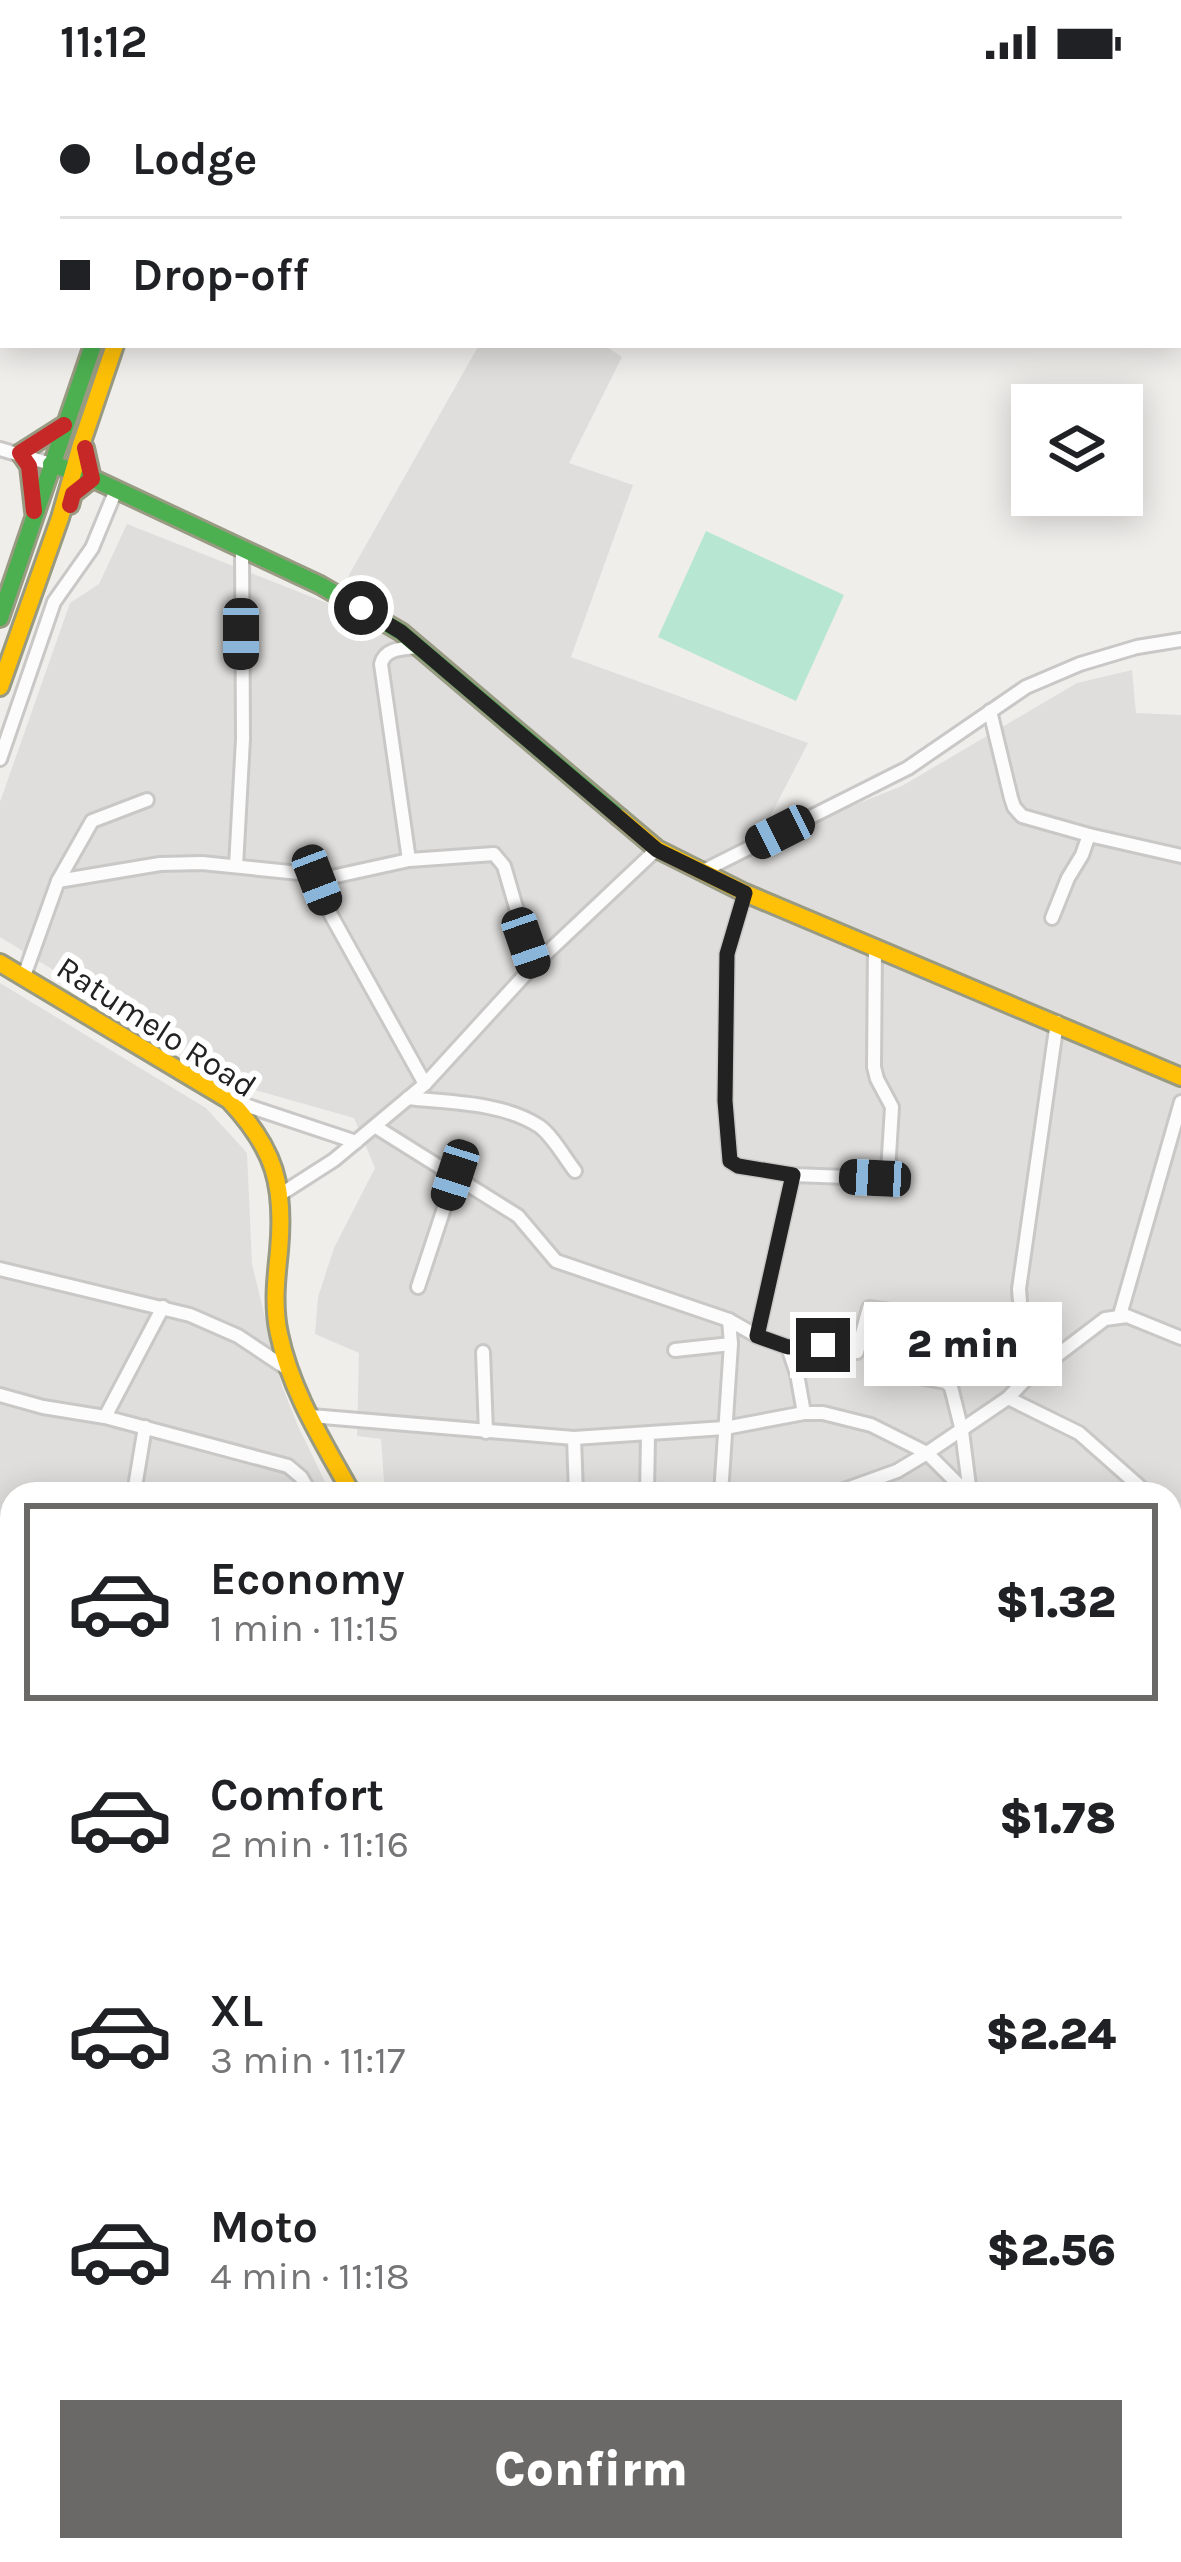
<!DOCTYPE html>
<meta charset="utf-8">
<style>
:root{--surface:#fff;--page:#f2f2f2;--text:#202124;--muted:#757577;--line:#e0e0e0;--accent:#6a6968}
body{margin:0;font-family:Karla,sans-serif;background:var(--page);color:var(--text);height:100vh;display:flex;flex-direction:column;font-size:45px;white-space:nowrap}
*{box-sizing:border-box;margin:0}
p{font-size:39px;color:var(--muted)}
.icon{flex:none;width:66px;height:66px;fill:none;stroke:currentColor;stroke-width:2;stroke-linecap:round;stroke-linejoin:round}
.map{position:relative;flex:1;overflow:hidden}
.side{position:absolute;left:0px;top:1398px;width:1182px;height:1080px;display:flex;flex-direction:column;background:var(--surface);border-radius:36px 36px 0 0;box-shadow:0 6px 30px #0003}
.side>*{flex:none}
.hud{position:absolute;left:0px;top:0px;width:1182px;height:264px;box-shadow:0 6px 30px #0003;display:grid;align-content:center;height:264px;padding:0 60px;background:var(--surface)}
.controls{position:absolute;left:1011px;top:300px;display:grid;gap:24px}
.controls a{display:grid;place-items:center;width:132px;height:132px;border-radius:0px;background:var(--surface);box-shadow:0 6px 30px #0003;font-size:60px}
.end{position:absolute;width:54px;height:54px;margin:-27px;border:15px solid #222;background:#fff;box-shadow:0 0 0 6px #fff}
.from{border-radius:50%}
.bubble{position:absolute;height:84px;border-radius:0px;background:var(--surface);box-shadow:0 6px 30px #0003;font-size:39px;font-weight:800;line-height:84px;text-align:center}
.car{position:absolute;width:36px;height:72px;margin:-36px -18px;border-radius:15px;box-shadow:0 0 9px 3px #0007;background:linear-gradient(#222 24%,#8ab4d8 0 40%,#222 0 76%,#8ab4d8 0 86%,#222 0)}
.hud b{display:flex;align-items:center;gap:42px;height:114px;font-size:45px}
.hud b+b{border-top:3px solid var(--line)}
.hud i{width:30px;height:30px;background:var(--text)}
ul{padding:21px 0 0;list-style:none}
li{display:flex;align-items:center;gap:36px;height:198px;margin:0 24px 18px;padding:0 36px;border:6px solid transparent;border-radius:0px}
li div{flex:1}
li b{display:block;font-size:45px}
li em{font-style:normal;font-weight:800}
li.current{border-color:var(--accent)}
li>.icon{width:108px;height:108px;stroke-width:1.5}
.cta{display:flex;gap:24px;margin-top:auto;padding:24px 60px}
.cta a{flex:1;height:138px;border-radius:0px;background:var(--accent);color:#fff;font-size:48px;font-weight:800;line-height:138px;text-align:center}
.status{display:flex;justify-content:space-between;align-items:center;height:84px;padding:0 60px;background:var(--surface);direction:ltr}
.status svg{height:33px;fill:currentColor}
.map>svg:first-child{display:block}
.residential{fill:#dfdedc}
.pitch{fill:#b7e6d2}
.lines{fill:none;stroke-linecap:round;stroke-linejoin:round}
.street-casing{stroke:#c9c8c7;stroke-width:18}
.fast-casing{stroke:#999a82;stroke-width:22}
.slow-casing{stroke:#999a82;stroke-width:22}
.jam-casing{stroke:#999a82;stroke-width:22}
.street{stroke:#fdfcfc;stroke-width:12}
.fast{stroke:#4caf50;stroke-width:16}
.slow{stroke:#ffc107;stroke-width:16}
.jam{stroke:#c62828;stroke-width:16}
.route{stroke:#222;stroke-width:15}
.labels{text-anchor:middle;stroke-width:12;stroke-linejoin:round;paint-order:stroke}
.street-label{font-size:33px;fill:#222;stroke:#fff}
</style>
<div class="status"><b>11:12</b><svg viewBox="0 0 49 12"><path d="M0 12V9h3v3zM5 12V6h3v6zM10 12V3h3v9zM15 12V0h3v12zM26 1h20v11H26zM47 4h2v5h-2z"/></svg></div>
<div class="map">
<svg width="1181" height="2478" viewBox="0 0 1181 2478">
<rect width="100%" height="100%" fill="#f0eeeb"/>
<g class="residential">
<polygon points="479,261 604,261 622,273 569,379 633,401 571,573 808,659 756,760 902,702 1077,599 1132,586 1136,629 1181,631 1181,1985 1170,1980 1170,1410 385,1410 381,1355 357,1352 359,1269 315,1250 318,1213 334,1164 375,1084 354,1034 241,1002 0,853 0,718 70,519 99,500 127,440 332,521"/>
<polygon points="0,899 206,1024 247,1069 252,1180 282,1302 298,1342 331,1410 12,1410 12,2324 0,2313"/>
<polygon points="1170,2023 1181,2028 1181,2478 169,2478 157,2466 1170,2466"/>
</g>
<polygon class="pitch" points="706,447 844,511 796,617 658,553"/>
<g class="lines">
<defs>
<g id="street">
<polyline points="157,3 158,0"/>
<polyline points="0,121 3,122"/>
<polyline points="0,365 51,380"/>
<polyline points="990,627 1011,714 1014,723 1022,732 1089,751 1181,772"/>
<polyline points="0,675 54,518 92,464 116,406"/>
<path d="M409 776 381 580C385 563 404 565 418 563"/>
<polyline points="236,782 243,655 242,466"/>
<polyline points="701,788 908,684 1026,603 1080,580 1137,563 1181,556"/>
<polyline points="318,796 409,776 494,770 504,782 533,882"/>
<polyline points="58,797 92,737 147,716"/>
<polyline points="745,809 727,870 725,1017 730,1077 738,1082 793,1091 875,1094 888,1088 892,1023 877,995 874,983 875,862"/>
<polyline points="1052,834 1068,794 1082,771 1089,751"/>
<polyline points="24,892 58,797 160,780 202,779 309,790 318,796 331,831 425,1000"/>
<path d="M408 1014C451 1019 502 1018 539 1042 553 1052 564 1073 575 1087"/>
<polyline points="230,1016 356,1058"/>
<polyline points="376,1043 518,1132 556,1177 729,1236 757,1252 788,1263 829,1261 857,1268 869,1224 1021,1245"/>
<polyline points="281,1110 334,1076 425,1000 533,882 657,765"/>
<polyline points="0,1185 190,1231 238,1252 289,1286"/>
<polyline points="418,1203 455,1091"/>
<polyline points="1120,1231 1181,1018"/>
<polyline points="757,1252 793,1091"/>
<polyline points="788,1263 797,1290 804,1329"/>
<polyline points="675,1266 731,1260"/>
<polyline points="483,1268 486,1348"/>
<polyline points="896,1289 946,1298 951,1303 962,1347 970,1410"/>
<polyline points="1026,1295 1019,1205 1057,938"/>
<polyline points="0,1311 43,1323 105,1333 288,1382 301,1393 311,1410"/>
<polyline points="1008,1314 1079,1349 1148,1410"/>
<polyline points="311,1332 574,1354 725,1344 804,1329 823,1329 871,1341 927,1369 968,1410"/>
<polyline points="105,1333 163,1223"/>
<polyline points="574,1354 576,1410"/>
<polyline points="131,1410 135,1403 145,1343"/>
<polyline points="647,1410 648,1351"/>
<polyline points="721,1410 731,1260 729,1236"/>
<polyline points="833,1410 897,1387 927,1369 1008,1314 1026,1295 1105,1235 1127,1232 1181,1254"/>
<polyline points="1170,1428 1181,1435"/>
<polyline points="1170,1464 1181,1459"/>
<polyline points="0,1538 12,1541"/>
<polyline points="1170,1554 1181,1561"/>
<polyline points="0,1610 12,1612"/>
<polyline points="1170,1660 1181,1667"/>
<polyline points="0,1738 12,1741"/>
<polyline points="0,1820 12,1820"/>
<polyline points="1170,1855 1181,1856"/>
<polyline points="1170,1943 1181,1920"/>
<polyline points="0,2046 12,2037"/>
<polyline points="1170,2190 1181,2184"/>
<polyline points="0,2213 12,2204"/>
<polyline points="0,2333 12,2345"/>
<polyline points="1170,2426 1181,2423"/>
<polyline points="134,2466 147,2478"/>
<polyline points="902,2466 915,2478"/>
<polyline points="1002,2466 1015,2476"/>
<polyline points="1101,2466 1123,2478"/>
<polyline points="391,2478 397,2466"/>
<polyline points="572,2478 609,2466"/>
</g>
<g id="fast">
<polyline points="212,3 213,0"/>
<polyline points="51,380 83,390 320,501 401,548 619,733"/>
<polyline points="0,534 93,261"/>
</g>
<g id="slow">
<polyline points="192,3 193,0"/>
<polyline points="0,603 60,434 81,361 115,261"/>
<polyline points="619,733 657,765 745,809 1181,993"/>
<path d="M0 879 229 1016C275 1065 285 1101 279 1167 276 1195 273 1223 279 1250 291 1308 324 1359 352 1410"/>
<polyline points="0,2370 12,2381"/>
<polyline points="0,2401 12,2412"/>
<polyline points="67,2466 79,2478"/>
</g>
<g id="jam">
<polyline points="70,421 73,410 92,395 85,364"/>
<polyline points="34,427 29,382 20,369 64,341"/>
<polyline points="1170,1993 1181,1998"/>
<polyline points="99,2466 111,2478"/>
</g>
</defs>
<use href="#street" class="street-casing"/>
<use href="#fast" class="fast-casing"/>
<use href="#slow" class="slow-casing"/>
<use href="#jam" class="jam-casing"/>
<use href="#street" class="street"/>
<use href="#fast" class="fast"/>
<use href="#slow" class="slow"/>
<use href="#jam" class="jam"/>
</g>
<g class="lines">
<polyline class="route" points="361,524 401,548 657,766 745,809 727,870 725,1017 730,1077 738,1082 793,1091 757,1252 788,1263 823,1261"/>
</g>
<g class="labels">
<g class="street-label">
<text transform="translate(157 942) rotate(33)" y="12">Ratumelo Road</text>
</g>
</g>
</svg>
<div class="controls">
<a><svg class="icon" aria-label="layers" viewBox="0 0 24 24"><path d="M12 4l9 5-9 5-9-5zM3 14l9 5 9-5"/></svg></a>
</div>
<i class="end from" style="left:361px;top:524px"></i>
<i class="end" style="left:823px;top:1261px"></i>
<div class="bubble" style="left:864px;top:1218px;width:198px">2 min</div>
<i class="car" style="left:241px;top:550px;rotate:180deg"></i>
<i class="car" style="left:780px;top:748px;rotate:243deg"></i>
<i class="car" style="left:317px;top:796px;rotate:159deg"></i>
<i class="car" style="left:526px;top:859px;rotate:161deg"></i>
<i class="car" style="left:455px;top:1091px;rotate:198deg"></i>
<i class="car" style="left:875px;top:1094px;rotate:273deg"></i>
<div class="hud">
<b><i class="from"></i>Lodge</b>
<b><i></i>Drop-off</b>
</div>
<section class="side">
<ul>
<li class="current"><svg class="icon" aria-label="car" viewBox="0 0 24 24"><path d="M5 17H2v-5l4-1 3-4h7l3 4 3 1v5h-3M9 17h6M6 11h13"/><circle cx="7" cy="17" r="2"/><circle cx="17" cy="17" r="2"/></svg><div><b>Economy</b><p>1 min · 11:15</p></div><em>$1.32</em></li>
<li><svg class="icon" aria-label="car" viewBox="0 0 24 24"><path d="M5 17H2v-5l4-1 3-4h7l3 4 3 1v5h-3M9 17h6M6 11h13"/><circle cx="7" cy="17" r="2"/><circle cx="17" cy="17" r="2"/></svg><div><b>Comfort</b><p>2 min · 11:16</p></div><em>$1.78</em></li>
<li><svg class="icon" aria-label="car" viewBox="0 0 24 24"><path d="M5 17H2v-5l4-1 3-4h7l3 4 3 1v5h-3M9 17h6M6 11h13"/><circle cx="7" cy="17" r="2"/><circle cx="17" cy="17" r="2"/></svg><div><b>XL</b><p>3 min · 11:17</p></div><em>$2.24</em></li>
<li><svg class="icon" aria-label="car" viewBox="0 0 24 24"><path d="M5 17H2v-5l4-1 3-4h7l3 4 3 1v5h-3M9 17h6M6 11h13"/><circle cx="7" cy="17" r="2"/><circle cx="17" cy="17" r="2"/></svg><div><b>Moto</b><p>4 min · 11:18</p></div><em>$2.56</em></li>
</ul>
<div class="cta"><a>Confirm</a></div>
</section>
</div>
